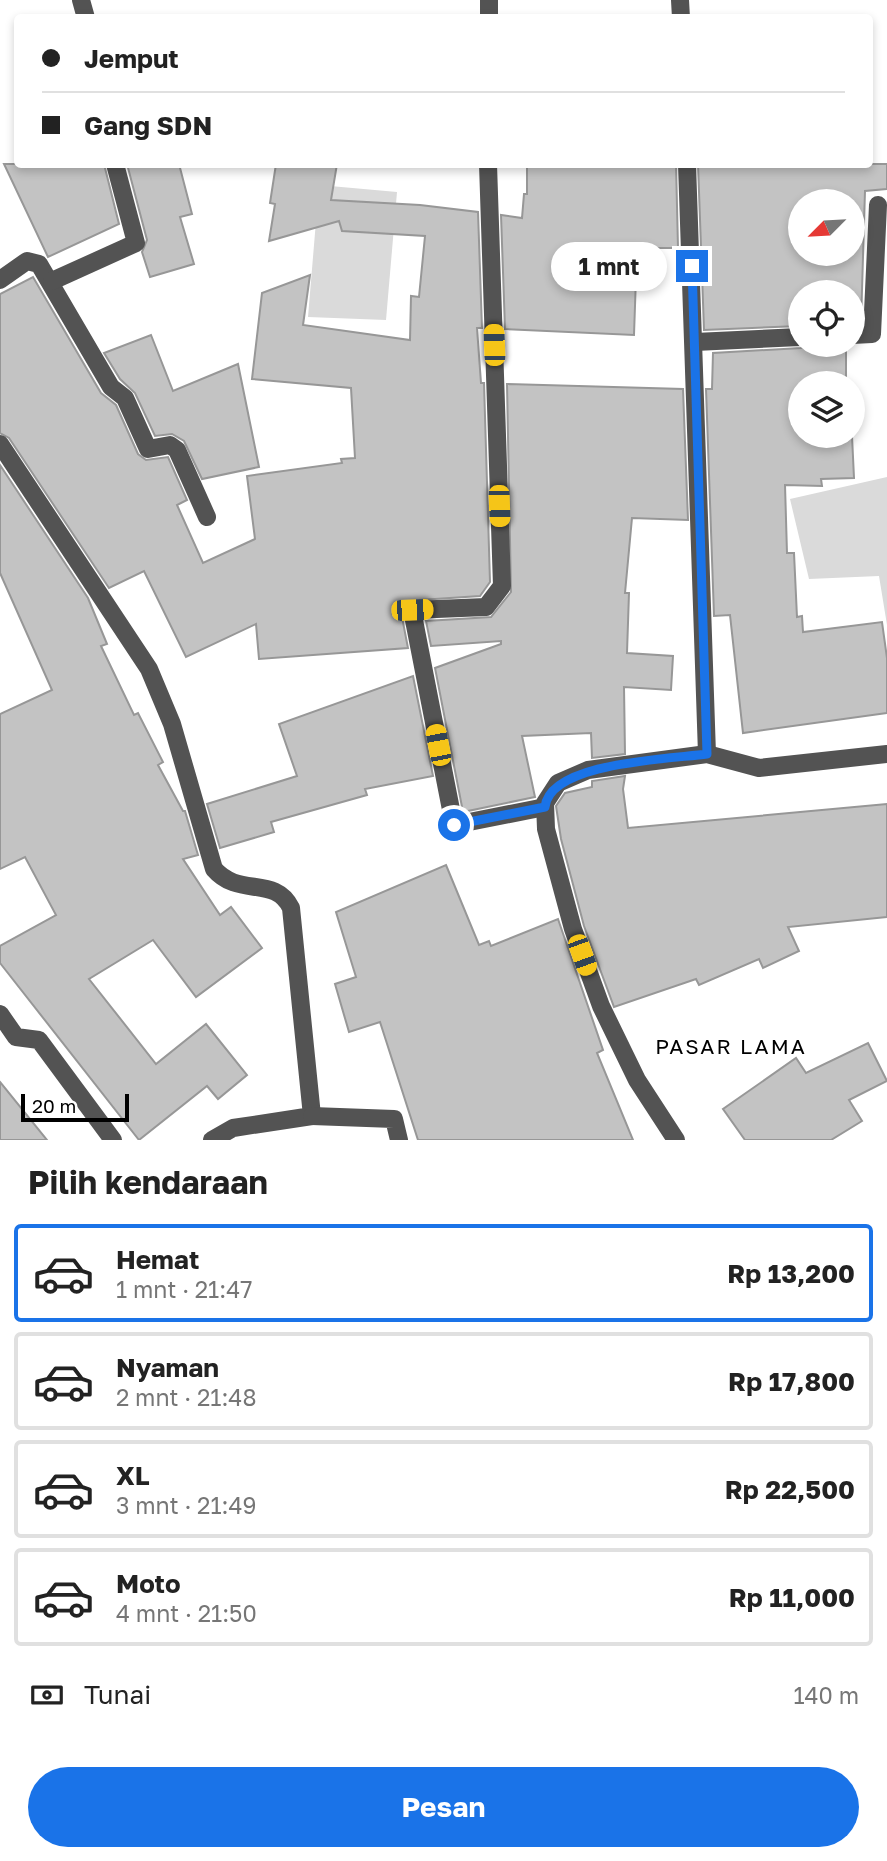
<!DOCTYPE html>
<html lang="id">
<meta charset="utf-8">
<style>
:root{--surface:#fff;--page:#f2f2f2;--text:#222;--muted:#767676;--line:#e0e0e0;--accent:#1a73e8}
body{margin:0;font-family:"Golos Text",sans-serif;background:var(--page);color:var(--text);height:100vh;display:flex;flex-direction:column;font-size:26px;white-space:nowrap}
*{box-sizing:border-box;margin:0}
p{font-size:23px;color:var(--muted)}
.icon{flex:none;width:38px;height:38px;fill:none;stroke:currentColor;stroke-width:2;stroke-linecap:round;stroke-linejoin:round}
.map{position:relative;height:1140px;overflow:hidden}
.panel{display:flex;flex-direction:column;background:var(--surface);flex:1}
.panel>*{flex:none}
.banner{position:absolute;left:14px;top:14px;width:859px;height:154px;border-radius:7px;box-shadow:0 4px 10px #0003;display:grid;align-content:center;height:154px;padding:0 28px;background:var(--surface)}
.needle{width:46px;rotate:246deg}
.fabs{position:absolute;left:788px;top:189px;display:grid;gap:14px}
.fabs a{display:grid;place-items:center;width:77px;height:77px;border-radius:50%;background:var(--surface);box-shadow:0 4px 10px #0003;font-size:35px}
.scale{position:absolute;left:21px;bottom:18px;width:108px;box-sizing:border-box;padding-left:7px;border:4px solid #000;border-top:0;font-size:19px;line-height:24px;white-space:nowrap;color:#000;-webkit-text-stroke:5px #fff;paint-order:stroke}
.end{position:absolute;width:32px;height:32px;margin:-16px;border:9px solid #1a73e8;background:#fff;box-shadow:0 0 0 4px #fff}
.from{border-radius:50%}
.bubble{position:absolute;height:49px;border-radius:24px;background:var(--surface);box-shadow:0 4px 10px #0003;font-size:23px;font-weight:700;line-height:49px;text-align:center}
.car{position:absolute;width:21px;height:42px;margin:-21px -10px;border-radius:9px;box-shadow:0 0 5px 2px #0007;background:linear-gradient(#f5c518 24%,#345 0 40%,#f5c518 0 76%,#345 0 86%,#f5c518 0)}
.banner b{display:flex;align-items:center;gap:24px;height:66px;font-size:26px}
.banner b+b{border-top:2px solid var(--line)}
.banner i{width:18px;height:18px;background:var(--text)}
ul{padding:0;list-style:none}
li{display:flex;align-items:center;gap:21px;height:98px;margin:0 14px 10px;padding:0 14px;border:4px solid var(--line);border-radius:7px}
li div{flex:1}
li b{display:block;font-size:26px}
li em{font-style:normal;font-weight:700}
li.on{border-color:var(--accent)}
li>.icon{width:63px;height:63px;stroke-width:1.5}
h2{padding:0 28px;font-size:32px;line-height:84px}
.pay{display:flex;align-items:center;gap:18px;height:77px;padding:0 28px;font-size:26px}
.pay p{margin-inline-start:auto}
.cta{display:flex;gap:14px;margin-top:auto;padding:14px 28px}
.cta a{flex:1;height:80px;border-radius:42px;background:var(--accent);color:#fff;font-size:28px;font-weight:700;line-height:80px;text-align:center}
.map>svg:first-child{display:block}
.green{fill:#dadada}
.building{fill:#c3c3c3;stroke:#979797;stroke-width:2;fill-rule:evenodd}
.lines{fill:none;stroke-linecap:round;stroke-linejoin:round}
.minor{stroke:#535353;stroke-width:18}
.route{stroke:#1a73e8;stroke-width:9}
.labels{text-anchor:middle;stroke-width:5;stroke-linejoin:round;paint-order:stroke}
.quarter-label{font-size:21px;letter-spacing:2px;fill:#000;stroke:#fff}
</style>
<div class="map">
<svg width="887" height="1140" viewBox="0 0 887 1140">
<rect width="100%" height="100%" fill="#fff"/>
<g class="green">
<polygon points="319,185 397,192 386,320 308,317"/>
<polygon points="887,477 887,625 879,576 809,579 790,499"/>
</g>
<g class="building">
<polygon points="4,164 104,164 119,224 48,257"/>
<polygon points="127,164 179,164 192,214 180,217 194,264 150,277 142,252 147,240"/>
<polygon points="276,164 337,164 331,200 420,205 478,212 482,328 477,328 481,383 484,383 490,582 480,596 405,601 401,612 408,648 259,659 256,624 186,657 144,571 109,588 9,438 0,433 0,294 33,277 101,393 116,405 138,454 146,460 168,457 187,500 177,505 203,563 255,539 247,476 342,463 341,459 355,458 351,388 252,379 262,293 310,275 303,325 410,340 411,296 419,297 425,236 342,231 339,221 269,241 275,204 270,203"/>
<polygon points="527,164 676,164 678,248 637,248 634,335 505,329 501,215 522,218 524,194 527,194"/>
<path d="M698 164H887V189L865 191 861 323 852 324V292H800V326L704 330ZM800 201H852V254H800Z"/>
<polygon points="151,335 173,391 238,364 259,467 202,479 184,441 172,434 155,436 135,393 120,379 104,353"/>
<polygon points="808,345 846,345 846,383 800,383 800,436 852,436 854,478 821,479 822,486 785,485 787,553 794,553 797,617 802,616 803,632 882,622 887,658 887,713 743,733 730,615 714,616 706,389 712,389 713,353 801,348"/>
<polygon points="507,384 683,389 688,520 632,518 625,593 629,593 627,653 673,656 671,690 624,687 625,754 592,758 591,733 522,736 535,797 463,812 435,668 501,644 501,641 431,646 426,621 491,617 511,592"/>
<polygon points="0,465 88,598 107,644 101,646 134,715 138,713 163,762 158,765 183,811 185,811 198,855 183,859 220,915 231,907 262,948 196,997 153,940 89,979 156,1064 206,1024 247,1075 218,1099 207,1086 139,1140 0,963 0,946 56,915 25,857 0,869 0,714 52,690 0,573"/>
<polygon points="413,676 433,776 365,789 367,795 271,822 274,832 220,848 207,804 297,776 279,724"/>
<polygon points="625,776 623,789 628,828 887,804 887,917 788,927 799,951 763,968 759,959 699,985 696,979 614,1007 584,926 561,839 556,806 565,793 592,787 592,781"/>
<polygon points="446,865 479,945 489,941 491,946 558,919 603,1050 597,1053 633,1140 418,1140 380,1022 349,1032 335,984 356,977 336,912"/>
<polygon points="868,1043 887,1081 849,1100 862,1121 831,1140 745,1140 723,1109 796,1058 806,1073"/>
<polygon points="0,1082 47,1140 0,1140"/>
</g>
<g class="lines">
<g class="minor">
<polyline points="81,0 86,18"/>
<polyline points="680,0 681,18"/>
<polyline points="489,18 489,0"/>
<polyline points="488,164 502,586 486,607 412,610 454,825 545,807"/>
<polyline points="687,164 707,754"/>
<polyline points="0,280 27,261 39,264 111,387 125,398 148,449 170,445 177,450 207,517"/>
<polyline points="52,281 136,243 115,164"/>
<polyline points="852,335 872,334 878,205"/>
<polyline points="695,342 800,337"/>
<path d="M0 444 149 669 172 724 214 869C239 898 275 875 291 908L312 1116 233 1128 212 1140"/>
<polyline points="0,1014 16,1037 39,1040 113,1140"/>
<polyline points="312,1116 394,1119 399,1140"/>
<polyline points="676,1140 637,1080 601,1006 573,929 546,829 545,803 558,783 588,770 707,754 759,768 887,754"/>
</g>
</g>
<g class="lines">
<path class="route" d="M454 825 545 807C550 762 670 759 707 754L692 266"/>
</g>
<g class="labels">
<g class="quarter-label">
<text x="731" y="1054">PASAR LAMA</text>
</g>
</g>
</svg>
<div class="fabs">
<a><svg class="needle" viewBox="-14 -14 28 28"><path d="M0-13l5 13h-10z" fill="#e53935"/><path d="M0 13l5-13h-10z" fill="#767676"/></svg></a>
<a><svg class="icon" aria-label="locate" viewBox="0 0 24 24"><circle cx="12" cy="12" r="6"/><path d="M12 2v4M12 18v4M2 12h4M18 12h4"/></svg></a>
<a><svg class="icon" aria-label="layers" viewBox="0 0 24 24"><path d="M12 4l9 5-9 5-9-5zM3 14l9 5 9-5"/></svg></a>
</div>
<div class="scale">20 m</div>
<i class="end from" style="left:454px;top:825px"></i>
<i class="end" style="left:692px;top:266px"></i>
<div class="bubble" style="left:551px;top:242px;width:116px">1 mnt</div>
<i class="car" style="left:494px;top:345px;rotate:358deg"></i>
<i class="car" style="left:499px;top:506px;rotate:178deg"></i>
<i class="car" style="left:412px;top:610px;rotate:88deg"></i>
<i class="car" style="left:438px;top:745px;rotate:349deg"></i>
<i class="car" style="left:582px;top:955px;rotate:160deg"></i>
<div class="banner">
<b><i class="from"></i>Jemput</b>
<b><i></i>Gang SDN</b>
</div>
</div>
<section class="panel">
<h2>Pilih kendaraan</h2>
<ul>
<li class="on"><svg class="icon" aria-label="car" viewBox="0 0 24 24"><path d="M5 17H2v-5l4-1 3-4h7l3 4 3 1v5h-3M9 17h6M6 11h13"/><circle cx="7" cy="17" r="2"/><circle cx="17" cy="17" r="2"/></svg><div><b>Hemat</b><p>1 mnt · 21:47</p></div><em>Rp 13,200</em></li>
<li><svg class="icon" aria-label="car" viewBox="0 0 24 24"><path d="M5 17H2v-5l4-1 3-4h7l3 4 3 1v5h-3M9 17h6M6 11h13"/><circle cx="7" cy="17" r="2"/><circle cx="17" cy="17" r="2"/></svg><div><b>Nyaman</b><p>2 mnt · 21:48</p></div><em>Rp 17,800</em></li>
<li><svg class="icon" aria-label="car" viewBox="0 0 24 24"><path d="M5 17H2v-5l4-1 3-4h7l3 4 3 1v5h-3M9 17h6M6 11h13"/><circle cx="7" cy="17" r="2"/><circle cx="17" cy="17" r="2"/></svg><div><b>XL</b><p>3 mnt · 21:49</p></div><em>Rp 22,500</em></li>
<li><svg class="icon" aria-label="car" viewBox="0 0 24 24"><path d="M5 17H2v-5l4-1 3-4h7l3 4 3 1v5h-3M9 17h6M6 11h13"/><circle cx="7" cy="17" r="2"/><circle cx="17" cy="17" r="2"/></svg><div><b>Moto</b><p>4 mnt · 21:50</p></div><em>Rp 11,000</em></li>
</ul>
<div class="pay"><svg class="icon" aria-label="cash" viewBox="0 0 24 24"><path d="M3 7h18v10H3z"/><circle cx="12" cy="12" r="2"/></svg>Tunai<p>140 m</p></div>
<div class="cta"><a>Pesan</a></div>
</section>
